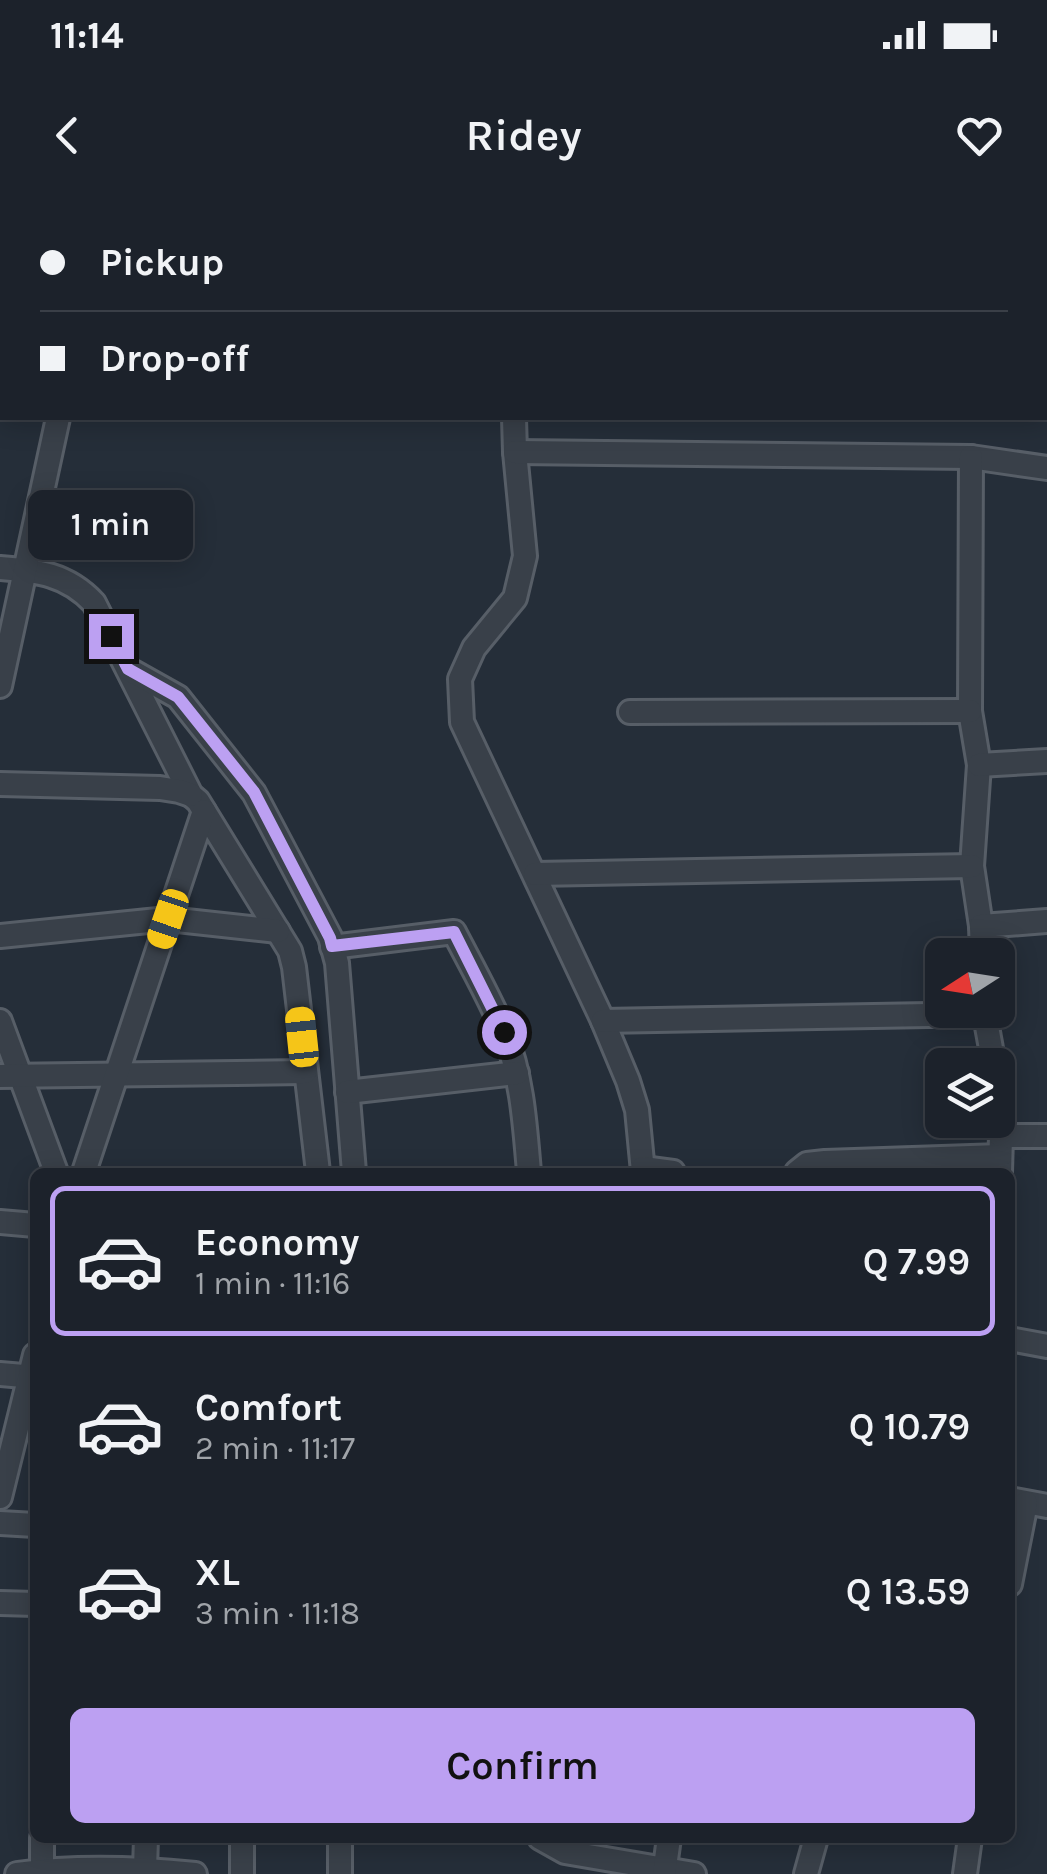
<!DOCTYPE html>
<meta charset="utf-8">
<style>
:root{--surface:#1c222b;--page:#292f37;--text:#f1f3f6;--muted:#a0a4a9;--line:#3a3f47;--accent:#bca0f2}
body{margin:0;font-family:Karla,sans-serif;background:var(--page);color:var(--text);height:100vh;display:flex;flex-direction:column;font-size:38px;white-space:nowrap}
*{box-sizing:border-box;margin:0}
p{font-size:32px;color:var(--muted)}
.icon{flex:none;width:55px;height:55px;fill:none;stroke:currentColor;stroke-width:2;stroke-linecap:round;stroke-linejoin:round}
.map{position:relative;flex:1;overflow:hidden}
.side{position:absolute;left:30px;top:968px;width:985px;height:675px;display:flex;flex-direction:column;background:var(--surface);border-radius:15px;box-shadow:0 5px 25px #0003,0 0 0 2px var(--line)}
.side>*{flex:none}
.hud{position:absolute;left:0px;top:0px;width:1048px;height:220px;box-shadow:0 5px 25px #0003,0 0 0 2px var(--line);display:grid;align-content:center;height:220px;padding:0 40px;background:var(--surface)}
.needle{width:65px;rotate:258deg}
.tools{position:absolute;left:925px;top:738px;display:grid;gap:20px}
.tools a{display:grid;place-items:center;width:90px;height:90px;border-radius:15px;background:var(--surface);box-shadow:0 5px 25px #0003,0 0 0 2px var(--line);font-size:50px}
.end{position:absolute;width:45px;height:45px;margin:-22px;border:12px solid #bca0f2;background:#111;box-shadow:0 0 0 5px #111}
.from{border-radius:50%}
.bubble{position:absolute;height:70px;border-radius:15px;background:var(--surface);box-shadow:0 5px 25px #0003,0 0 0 2px var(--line);font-size:32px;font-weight:600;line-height:70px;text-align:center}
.car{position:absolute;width:30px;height:60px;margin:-30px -15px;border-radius:12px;box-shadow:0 0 8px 2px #0007;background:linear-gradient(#f5c518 24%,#345 0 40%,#f5c518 0 76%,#345 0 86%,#f5c518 0)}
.hud b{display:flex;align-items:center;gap:35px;height:95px;font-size:38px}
.hud b+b{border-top:2px solid var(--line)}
.hud i{width:25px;height:25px;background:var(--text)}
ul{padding:18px 0 0;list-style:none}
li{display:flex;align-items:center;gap:30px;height:150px;margin:0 20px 15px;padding:0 20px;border:5px solid transparent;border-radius:15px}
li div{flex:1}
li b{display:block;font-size:38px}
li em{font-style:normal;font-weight:600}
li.active{border-color:var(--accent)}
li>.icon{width:90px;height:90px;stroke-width:1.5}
.button{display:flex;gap:20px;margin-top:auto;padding:20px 40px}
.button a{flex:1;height:115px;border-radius:15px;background:var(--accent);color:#111;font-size:40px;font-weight:600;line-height:115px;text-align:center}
.status{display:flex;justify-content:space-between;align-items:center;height:70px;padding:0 50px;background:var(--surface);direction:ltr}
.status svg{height:28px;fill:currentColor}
header{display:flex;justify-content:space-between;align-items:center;height:130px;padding:0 40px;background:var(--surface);font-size:45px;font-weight:600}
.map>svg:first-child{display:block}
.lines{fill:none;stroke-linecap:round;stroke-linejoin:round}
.minor-casing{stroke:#575e67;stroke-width:28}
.minor{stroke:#394049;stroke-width:22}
.route{stroke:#bca0f2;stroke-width:12}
</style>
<div class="status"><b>11:14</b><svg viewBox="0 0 49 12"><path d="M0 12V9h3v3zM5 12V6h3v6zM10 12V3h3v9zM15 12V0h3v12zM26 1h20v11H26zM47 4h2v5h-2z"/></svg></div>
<header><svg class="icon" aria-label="back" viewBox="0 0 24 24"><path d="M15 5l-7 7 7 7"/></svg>Ridey<svg class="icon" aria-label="heart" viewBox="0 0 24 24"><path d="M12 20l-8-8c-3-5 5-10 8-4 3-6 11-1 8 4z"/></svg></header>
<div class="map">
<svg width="1047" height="1674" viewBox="0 0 1047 1674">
<rect width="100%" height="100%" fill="#252e39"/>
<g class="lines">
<defs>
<g id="minor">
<polyline points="143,0 149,2"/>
<polyline points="1021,2 1021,0"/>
<polyline points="1045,72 1047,72"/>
<polyline points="514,218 515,252 525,356 515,398 474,448 460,479 462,522 603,821 628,881 637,910 643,972"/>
<polyline points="515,252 971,257 1047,268"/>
<polyline points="971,257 970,511 979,565 972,666 981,726 982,755"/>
<path d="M0 368C38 371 67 374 94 403L191 595 198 601 290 751 294 767 318 972"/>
<polyline points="128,469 178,497 254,593 330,737 337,763 354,972"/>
<polyline points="0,486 58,218"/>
<polyline points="630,512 970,511"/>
<polyline points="979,565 1047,561"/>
<polyline points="0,584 160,588 179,591 191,595"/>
<polyline points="535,674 972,666"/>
<polyline points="981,726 1047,721"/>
<polyline points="0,736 168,719 278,731"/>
<path d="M332 747 454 732C471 765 490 798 504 832 522 876 525 925 529 972"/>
<polyline points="984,810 994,865"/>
<polyline points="0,821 56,972"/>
<polyline points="603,821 985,814"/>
<polyline points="0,876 305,872"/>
<polyline points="347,892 517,873"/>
<polyline points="998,900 1001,936 1000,972"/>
<polyline points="1001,936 1047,936"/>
<polyline points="643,968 673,972"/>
<polyline points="84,972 204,611"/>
<polyline points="797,972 807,964 825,962 1000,956"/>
<polyline points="0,1022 35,1025"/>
<polyline points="1010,1139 1047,1146"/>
<polyline points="0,1174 35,1177"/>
<polyline points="0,1297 35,1155"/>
<polyline points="1010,1299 1047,1306"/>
<polyline points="0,1323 35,1325"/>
<polyline points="1010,1384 1026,1303"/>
<polyline points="0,1403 35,1404"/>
<polyline points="340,1638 340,1674"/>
<polyline points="540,1638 565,1652 694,1674"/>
<polyline points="145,1669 146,1638"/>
<polyline points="42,1671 42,1638"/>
<path d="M17 1674C76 1666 136 1668 195 1674"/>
<polyline points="242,1674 242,1638"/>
<polyline points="664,1674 669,1638"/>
<polyline points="806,1674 816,1638"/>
<polyline points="965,1674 970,1638"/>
</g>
</defs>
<use href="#minor" class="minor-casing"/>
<use href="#minor" class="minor"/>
</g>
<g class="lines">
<polyline class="route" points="111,436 128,469 178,497 254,592 330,738 332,746 454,732 504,832"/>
</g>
</svg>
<div class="tools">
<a><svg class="needle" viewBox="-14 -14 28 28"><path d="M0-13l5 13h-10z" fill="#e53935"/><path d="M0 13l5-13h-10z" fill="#a0a4a9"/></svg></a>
<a><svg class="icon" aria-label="layers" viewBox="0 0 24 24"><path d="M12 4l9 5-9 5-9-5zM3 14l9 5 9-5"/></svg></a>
</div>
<i class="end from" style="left:504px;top:832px"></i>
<i class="end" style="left:111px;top:436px"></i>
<div class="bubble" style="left:28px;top:290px;width:165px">1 min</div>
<i class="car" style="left:168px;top:719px;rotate:199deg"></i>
<i class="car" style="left:302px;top:837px;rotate:354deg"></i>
<div class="hud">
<b><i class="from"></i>Pickup</b>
<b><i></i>Drop-off</b>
</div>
<section class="side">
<ul>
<li class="active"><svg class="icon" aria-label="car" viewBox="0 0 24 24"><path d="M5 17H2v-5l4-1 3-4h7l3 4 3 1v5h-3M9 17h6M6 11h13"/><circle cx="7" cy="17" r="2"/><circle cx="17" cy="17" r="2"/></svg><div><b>Economy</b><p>1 min · 11:16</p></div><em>Q 7.99</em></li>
<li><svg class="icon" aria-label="car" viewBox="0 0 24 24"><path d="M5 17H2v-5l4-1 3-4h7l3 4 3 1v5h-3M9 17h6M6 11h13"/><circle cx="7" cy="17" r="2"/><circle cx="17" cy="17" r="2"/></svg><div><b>Comfort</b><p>2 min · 11:17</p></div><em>Q 10.79</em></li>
<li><svg class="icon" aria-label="car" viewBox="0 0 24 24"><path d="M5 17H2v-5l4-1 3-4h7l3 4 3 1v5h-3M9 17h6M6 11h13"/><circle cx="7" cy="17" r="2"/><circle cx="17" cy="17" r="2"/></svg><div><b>XL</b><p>3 min · 11:18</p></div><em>Q 13.59</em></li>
</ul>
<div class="button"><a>Confirm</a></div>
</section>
</div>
